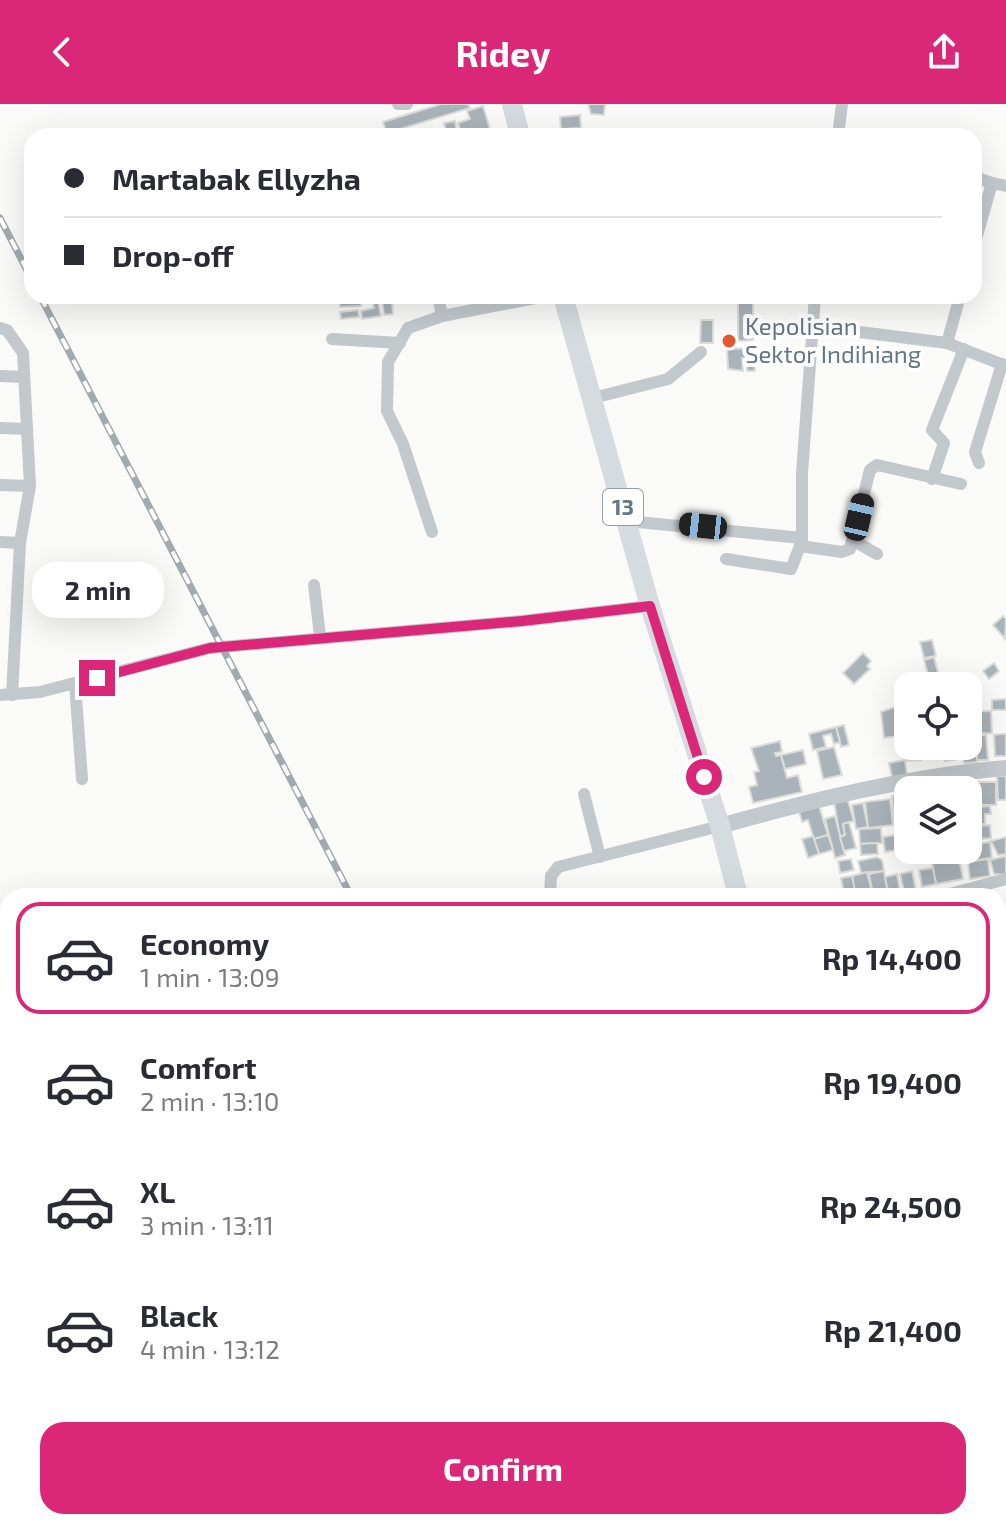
<!DOCTYPE html>
<meta charset="utf-8">
<style>
:root{--surface:#fff;--page:#f2f2f3;--text:#2b2b33;--muted:#7c7c81;--line:#e1e1e2;--accent:#db2777}
body{margin:0;font-family:"Exo 2",sans-serif;background:var(--page);color:var(--text);height:100vh;display:flex;flex-direction:column;font-size:30px;white-space:nowrap}
*{box-sizing:border-box;margin:0}
p{font-size:26px;color:var(--muted)}
.icon{flex:none;width:44px;height:44px;fill:none;stroke:currentColor;stroke-width:2;stroke-linecap:round;stroke-linejoin:round}
.map{position:relative;flex:1;overflow:hidden}
.drawer{position:absolute;left:0px;top:784px;width:1006px;height:642px;display:flex;flex-direction:column;background:var(--surface);border-radius:24px 24px 0 0;box-shadow:0 8px 32px #0002}
.drawer>*{flex:none}
.guide{position:absolute;left:24px;top:24px;width:958px;height:176px;border-radius:24px;box-shadow:0 8px 32px #0002;display:grid;align-content:center;height:176px;padding:0 40px;background:var(--surface)}
.buttons{position:absolute;left:894px;top:568px;display:grid;gap:16px}
.buttons a{display:grid;place-items:center;width:88px;height:88px;border-radius:16px;background:var(--surface);box-shadow:0 8px 32px #0002;font-size:40px}
.end{position:absolute;width:36px;height:36px;margin:-18px;border:10px solid #db2777;background:#fff;box-shadow:0 0 0 4px #fff}
.from{border-radius:50%}
.bubble{position:absolute;height:56px;border-radius:24px;background:var(--surface);box-shadow:0 8px 32px #0002;font-size:26px;font-weight:700;line-height:56px;text-align:center}
.car{position:absolute;width:24px;height:48px;margin:-24px -12px;border-radius:10px;box-shadow:0 0 6px 2px #0007;background:linear-gradient(#222 24%,#8ab4d8 0 40%,#222 0 76%,#8ab4d8 0 86%,#222 0)}
.guide b{display:flex;align-items:center;gap:28px;height:76px;font-size:30px}
.guide b+b{border-top:2px solid var(--line)}
.guide i{width:20px;height:20px;background:var(--text)}
ul{padding:14px 0 0;list-style:none}
li{display:flex;align-items:center;gap:24px;height:112px;margin:0 16px 12px;padding:0 24px;border:4px solid transparent;border-radius:24px}
li div{flex:1}
li b{display:block;font-size:30px}
li em{font-style:normal;font-weight:700}
li.active{border-color:var(--accent)}
li>.icon{width:72px;height:72px;stroke-width:1.5}
.primary-button{display:flex;gap:16px;margin-top:auto;padding:16px 40px}
.primary-button a{flex:1;height:92px;border-radius:24px;background:var(--accent);color:#fff;font-size:32px;font-weight:700;line-height:92px;text-align:center}
header{display:flex;justify-content:space-between;align-items:center;height:104px;padding:0 40px;background:var(--accent);color:#fff;font-size:36px;font-weight:700}
.map>svg:first-child{display:block}
.lines{fill:none;stroke-linecap:round;stroke-linejoin:round}
.stream{stroke:#bbc7cb;stroke-width:4}
.river{stroke:#bbc7cb;stroke-width:22}
.building{fill:#aab3b9;stroke:#dcdcda;stroke-width:2}
.minor{stroke:#c3c8cc;stroke-width:12}
.tertiary{stroke:#c3c8cc;stroke-width:16}
.trunk{stroke:#d6dbdf;stroke-width:20}
.rail-casing{stroke:#a2aab0;stroke-width:7}
.rail{stroke:#fff;stroke-width:4;stroke-dasharray:12;stroke-linecap:butt}
.route{stroke:#db2777;stroke-width:10}
.poi-dot{fill:#e4572e;stroke:#fff;stroke-width:3}
.labels{text-anchor:middle;stroke-width:8;stroke-linejoin:round;paint-order:stroke}
.shield{fill:#fff;stroke:#939fa8;stroke-width:2}
.shield-label{font-size:22px;font-weight:bold;fill:#657683}
.poi-label{font-size:24px;fill:#657683;stroke:#fff;text-anchor:start}
</style>
<header><svg class="icon" aria-label="back" viewBox="0 0 24 24"><path d="M15 5l-7 7 7 7"/></svg>Ridey<svg class="icon" aria-label="share" viewBox="0 0 24 24"><path d="M12 15V3M7 8l5-5 5 5M5 13v7h14v-7"/></svg></header>
<div class="map">
<svg width="1006" height="1425" viewBox="0 0 1006 1425">
<rect width="100%" height="100%" fill="#fafaf8"/>
<g class="lines">
<polyline class="stream" points="639,1418 664,1425"/>
<g class="river">
<polyline points="0,1391 8,1393"/>
<polyline points="632,1418 643,1425"/>
</g>
</g>
<g class="building">
<polygon points="441,0 468,0 470,4 387,29 383,18"/>
<polygon points="588,0 605,0 604,11 591,10"/>
<polygon points="483,2 490,25 462,32 458,19 470,15 467,7"/>
<polygon points="580,11 581,24 561,25 560,13"/>
<polygon points="455,17 458,32 447,32 444,19"/>
<polygon points="340,192 361,192 361,202 340,203"/>
<polygon points="753,192 753,236 738,237 738,193"/>
<polygon points="382,196 392,196 393,210 384,211"/>
<polygon points="378,197 381,212 362,215 361,207 374,204 373,199"/>
<polygon points="358,206 359,213 341,215 340,208"/>
<polygon points="701,216 713,216 713,239 700,239"/>
<polygon points="754,244 755,267 747,267 746,254 742,254 743,267 728,265 727,245"/>
<polygon points="1003,512 1006,515 1005,535 993,521"/>
<polygon points="932,536 936,552 924,554 920,538"/>
<polygon points="863,549 871,557 867,562 870,565 854,580 843,569"/>
<polygon points="934,553 940,576 930,578 924,556"/>
<polygon points="994,559 999,567 989,575 983,567"/>
<polygon points="1006,595 1006,606 992,606 992,596"/>
<polygon points="895,603 898,632 884,634 881,608"/>
<polygon points="991,607 992,629 971,630 970,608"/>
<polygon points="844,621 849,641 841,643 836,623"/>
<polygon points="836,623 840,638 834,640 831,630 823,632 826,643 813,646 809,630"/>
<polygon points="908,630 908,642 940,642 940,647 920,649 921,656 906,657 903,631"/>
<polygon points="1001,630 1006,630 1006,652 995,652 994,631"/>
<polygon points="986,631 988,656 977,656 975,632"/>
<polygon points="975,632 976,644 962,645 962,642 968,642 968,633"/>
<polygon points="780,637 782,648 775,649 776,652 781,651 787,674 798,671 802,688 753,699 749,683 757,681 754,668 759,667 751,644"/>
<polygon points="957,642 959,655 945,657 944,643"/>
<polygon points="834,643 842,671 823,675 817,647"/>
<polygon points="976,644 977,658 964,659 962,645"/>
<polygon points="803,646 806,660 785,665 781,651"/>
<polygon points="905,656 907,671 892,673 889,659"/>
<polygon points="997,672 1006,672 1006,696 998,696"/>
<polygon points="964,677 977,678 977,696 968,696"/>
<rect x="977" y="678" width="19" height="23"/>
<polygon points="906,691 908,713 894,715 892,692"/>
<polygon points="847,694 854,717 843,720 845,731 840,733 834,698"/>
<polygon points="890,695 893,721 868,724 865,698"/>
<polygon points="863,699 868,723 856,725 852,701"/>
<rect x="968" y="699" width="5" height="25"/>
<polygon points="819,702 828,731 814,735 808,716 802,718 799,708"/>
<polygon points="990,702 991,710 985,710 985,720 974,720 973,703"/>
<polygon points="835,712 845,751 835,754 825,715"/>
<polygon points="906,715 908,729 896,730 894,716"/>
<polygon points="849,718 856,744 844,747 840,733 845,731 843,720"/>
<polygon points="990,721 991,734 979,735 978,722"/>
<polygon points="881,724 882,739 860,740 859,725"/>
<polygon points="908,730 908,745 898,746 896,731"/>
<polygon points="828,731 833,746 819,750 814,735"/>
<polygon points="896,731 898,746 885,748 883,733"/>
<polygon points="813,732 819,750 808,754 802,735"/>
<polygon points="1006,733 1006,750 998,751 991,737"/>
<polygon points="968,734 975,739 971,756 956,753 957,746 968,746"/>
<polygon points="990,738 992,754 978,756 976,740"/>
<polygon points="877,739 878,750 861,751 860,740"/>
<polygon points="929,746 931,756 915,759 913,749"/>
<polygon points="1006,752 1006,771 994,770 990,756"/>
<polygon points="877,753 882,756 884,767 861,769 858,757"/>
<polygon points="959,754 963,775 936,780 932,759"/>
<polygon points="851,755 854,766 840,769 838,757"/>
<polygon points="988,755 990,772 970,775 968,758"/>
<polygon points="933,764 936,780 922,783 919,766"/>
<polygon points="884,767 888,790 869,792 873,790 869,770"/>
<polygon points="912,767 917,792 905,792 900,770"/>
<polygon points="867,768 872,789 856,792 852,772"/>
<polygon points="897,770 901,792 889,792 885,773"/>
<polygon points="852,772 856,792 844,789 841,774"/>
<polygon points="1006,944 1006,963 1004,964 998,950"/>
<rect x="998" y="1058" width="8" height="20"/>
<polygon points="1004,1296 1006,1320 999,1323 998,1298"/>
<polygon points="1002,1343 1006,1351 1006,1365 1002,1368 998,1361 998,1345"/>
<polygon points="425,1420 425,1425 395,1425 395,1422"/>
</g>
<g class="lines">
<g class="minor">
<polyline points="398,0 407,0"/>
<polyline points="838,32 842,0"/>
<polyline points="974,73 992,79"/>
<polyline points="974,142 992,79 1006,82"/>
<polyline points="438,192 442,212 546,192"/>
<polyline points="812,222 947,239 1006,262"/>
<polyline points="0,224 7,226 23,249 30,382 20,439 12,591"/>
<polyline points="332,235 400,239"/>
<polyline points="947,239 960,192"/>
<polyline points="0,272 23,273"/>
<polyline points="593,294 668,275 701,248"/>
<polyline points="0,324 26,325"/>
<polyline points="979,359 975,348 1002,260"/>
<polyline points="932,375 944,339 932,326 964,245"/>
<polyline points="0,381 30,382"/>
<polyline points="627,417 802,434 802,369 815,192"/>
<polyline points="432,428 403,340 387,307 388,258 408,224 442,212"/>
<polyline points="802,434 800,442 842,448 850,445 870,366 877,361 961,380"/>
<polyline points="854,437 877,450"/>
<polyline points="0,438 20,439"/>
<polyline points="726,455 791,465 800,442"/>
<polyline points="314,481 320,532"/>
<polyline points="75,580 82,675"/>
<polyline points="0,591 40,588 210,544 522,517 650,502"/>
<polyline points="584,690 600,753"/>
<polyline points="550,792 551,772 558,763 720,722"/>
<polyline points="942,792 1006,775"/>
<polyline points="0,826 8,826"/>
<polyline points="998,866 1006,865"/>
<polyline points="0,921 8,981"/>
<polyline points="0,1053 8,1050"/>
<polyline points="1003,1163 1006,1181"/>
<polyline points="998,1194 1006,1192"/>
<polyline points="998,1336 1006,1332"/>
<polyline points="983,1418 992,1425"/>
</g>
<g class="tertiary">
<path d="M720 722C813 696 909 672 1006 664"/>
<polyline points="494,1425 494,1418"/>
</g>
<g class="trunk">
<polyline points="512,0 520,32"/>
<polyline points="563,192 650,502 720,722 738,792"/>
<polyline points="998,1377 1006,1387"/>
</g>
<defs>
<g id="rail">
<polyline points="0,114 32,176"/>
<polyline points="40,192 351,792"/>
<polyline points="998,1418 1006,1424"/>
</g>
</defs>
<use href="#rail" class="rail-casing"/>
<use href="#rail" class="rail"/>
</g>
<g class="lines">
<polyline class="route" points="97,574 210,544 522,517 650,502 704,673"/>
</g>
<circle class="poi-dot" cx="729" cy="237" r="8"/>
<g class="labels">
<rect class="shield" x="603" y="385" width="40" height="36" rx="6"/>
<g class="shield-label">
<text x="623" y="411">13</text>
</g>
<g class="poi-label">
<text x="745" y="231">Kepolisian<tspan x="745" dy="28">Sektor Indihiang</tspan></text>
</g>
</g>
</svg>
<div class="buttons">
<a><svg class="icon" aria-label="locate" viewBox="0 0 24 24"><circle cx="12" cy="12" r="6"/><path d="M12 2v4M12 18v4M2 12h4M18 12h4"/></svg></a>
<a><svg class="icon" aria-label="layers" viewBox="0 0 24 24"><path d="M12 4l9 5-9 5-9-5zM3 14l9 5 9-5"/></svg></a>
</div>
<i class="end from" style="left:704px;top:673px"></i>
<i class="end" style="left:97px;top:574px"></i>
<div class="bubble" style="left:32px;top:458px;width:132px">2 min</div>
<i class="car" style="left:859px;top:413px;rotate:13deg"></i>
<i class="car" style="left:703px;top:422px;rotate:276deg"></i>
<div class="guide">
<b><i class="from"></i>Martabak Ellyzha</b>
<b><i></i>Drop-off</b>
</div>
<section class="drawer">
<ul>
<li class="active"><svg class="icon" aria-label="car" viewBox="0 0 24 24"><path d="M5 17H2v-5l4-1 3-4h7l3 4 3 1v5h-3M9 17h6M6 11h13"/><circle cx="7" cy="17" r="2"/><circle cx="17" cy="17" r="2"/></svg><div><b>Economy</b><p>1 min · 13:09</p></div><em>Rp 14,400</em></li>
<li><svg class="icon" aria-label="car" viewBox="0 0 24 24"><path d="M5 17H2v-5l4-1 3-4h7l3 4 3 1v5h-3M9 17h6M6 11h13"/><circle cx="7" cy="17" r="2"/><circle cx="17" cy="17" r="2"/></svg><div><b>Comfort</b><p>2 min · 13:10</p></div><em>Rp 19,400</em></li>
<li><svg class="icon" aria-label="car" viewBox="0 0 24 24"><path d="M5 17H2v-5l4-1 3-4h7l3 4 3 1v5h-3M9 17h6M6 11h13"/><circle cx="7" cy="17" r="2"/><circle cx="17" cy="17" r="2"/></svg><div><b>XL</b><p>3 min · 13:11</p></div><em>Rp 24,500</em></li>
<li><svg class="icon" aria-label="car" viewBox="0 0 24 24"><path d="M5 17H2v-5l4-1 3-4h7l3 4 3 1v5h-3M9 17h6M6 11h13"/><circle cx="7" cy="17" r="2"/><circle cx="17" cy="17" r="2"/></svg><div><b>Black</b><p>4 min · 13:12</p></div><em>Rp 21,400</em></li>
</ul>
<div class="primary-button"><a>Confirm</a></div>
</section>
</div>
